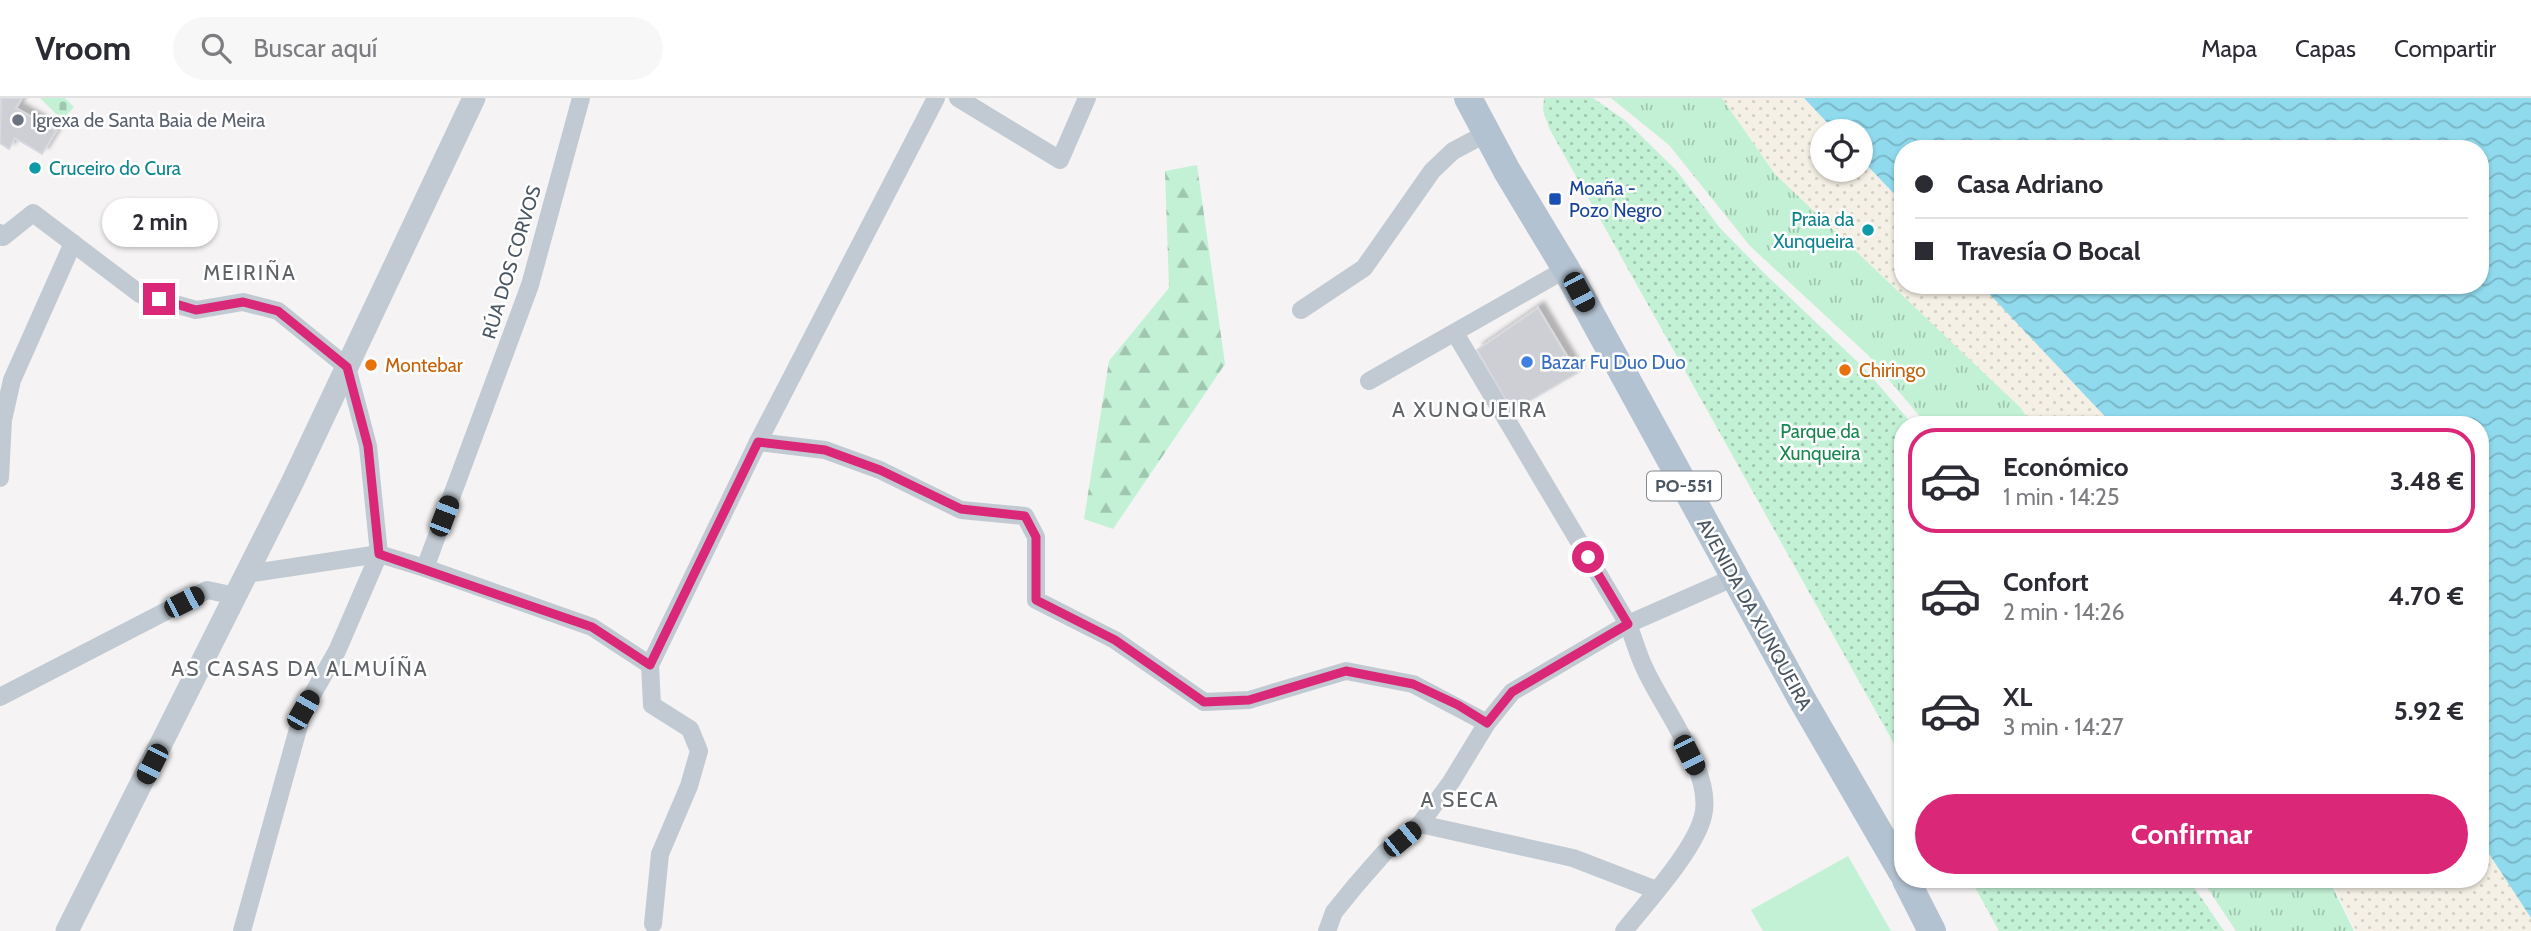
<!DOCTYPE html>
<html lang="es">
<meta charset="utf-8">
<style>
:root{--surface:#fff;--page:#f7f7f7;--text:#2b2b33;--muted:#7c7c81;--line:#e1e1e2;--accent:#db2777}
body{margin:0;font-family:Cabin,sans-serif;background:var(--page);color:var(--text);height:100vh;display:flex;flex-direction:column;font-size:26px;white-space:nowrap}
*{box-sizing:border-box;margin:0}
p{font-size:23px;color:var(--muted)}
.icon{flex:none;width:38px;height:38px;fill:none;stroke:currentColor;stroke-width:2;stroke-linecap:round;stroke-linejoin:round}
.map{position:relative;flex:1;overflow:hidden}
.panel{position:absolute;left:1894px;top:318px;width:595px;height:472px;display:flex;flex-direction:column;background:var(--surface);border-radius:28px;box-shadow:0 2px 5px #0004}
.panel>*{flex:none}
.banner{position:absolute;left:1894px;top:42px;width:595px;height:154px;border-radius:28px;box-shadow:0 2px 5px #0004;display:grid;align-content:center;height:154px;padding:0 21px;background:var(--surface)}
.tools{position:absolute;left:1810px;top:21px;display:grid;gap:14px}
.tools a{display:grid;place-items:center;width:63px;height:63px;border-radius:50%;background:var(--surface);box-shadow:0 2px 5px #0004;font-size:35px}
.end{position:absolute;width:32px;height:32px;margin:-16px;border:9px solid #db2777;background:#fff;box-shadow:0 0 0 4px #fff}
.from{border-radius:50%}
.bubble{position:absolute;height:49px;border-radius:24px;background:var(--surface);box-shadow:0 2px 5px #0004;font-size:23px;font-weight:700;line-height:49px;text-align:center}
.car{position:absolute;width:21px;height:42px;margin:-21px -10px;border-radius:9px;box-shadow:0 0 5px 2px #0007;background:linear-gradient(#222 24%,#8ab4d8 0 40%,#222 0 76%,#8ab4d8 0 86%,#222 0)}
.banner b{display:flex;align-items:center;gap:24px;height:66px;font-size:26px}
.banner b+b{border-top:2px solid var(--line)}
.banner i{width:18px;height:18px;background:var(--text)}
ul{padding:12px 0 0;list-style:none}
li{display:flex;align-items:center;gap:21px;height:105px;margin:0 14px 10px;padding:0 7px;border:4px solid transparent;border-radius:28px}
li div{flex:1}
li b{display:block;font-size:26px}
li em{font-style:normal;font-weight:700}
li.selected{border-color:var(--accent)}
li>.icon{width:63px;height:63px;stroke-width:1.5}
.cta{display:flex;gap:14px;margin-top:auto;padding:14px 21px}
.cta a{flex:1;height:80px;border-radius:42px;background:var(--accent);color:#fff;font-size:28px;font-weight:700;line-height:80px;text-align:center}
header{display:flex;align-items:center;gap:42px;box-sizing:border-box;height:98px;padding:0 35px;background:var(--surface);border-bottom:2px solid var(--line)}
header strong{font-size:33px}
nav{display:flex;gap:38px;margin-inline-start:auto;font-size:24px}
.search{width:490px;height:63px;background:var(--page);display:flex;align-items:center;gap:18px;box-sizing:border-box;padding:0 24px;border-radius:38px;color:var(--muted);font-size:26px}
.map>svg:first-child{display:block}
.grass{fill:url(#grass-tufts)}
.forest{fill:url(#forest-firs)}
.sand{fill:url(#sand-dots);fill-rule:evenodd}
.cemetery{fill:url(#cemetery-stones)}
.park{fill:url(#park-dots)}
.pitch{fill:#c3f1d5}
.water{fill:url(#water-waves)}
.building{fill:#cdcfd5;stroke:#d7d9de;stroke-width:2;filter:url(#shadow)}
.lines{fill:none;stroke-linecap:round;stroke-linejoin:round}
.minor{stroke:#c1cad2;stroke-width:18}
.tertiary{stroke:#c1cad2;stroke-width:23}
.primary{stroke:#b3c2d1;stroke-width:28}
.route{stroke:#db2777;stroke-width:9}
.worship-dot{fill:#6b7280;stroke:#fff;stroke-width:2.5}
.culture-dot{fill:#0f9aa8;stroke:#fff;stroke-width:2.5}
.transit-dot{fill:#1a4fb4;stroke:#fff;stroke-width:2.5}
.shop-dot{fill:#3f7fe0;stroke:#fff;stroke-width:2.5}
.food-dot{fill:#e8710a;stroke:#fff;stroke-width:2.5}
.labels{text-anchor:middle;stroke-width:5;stroke-linejoin:round;paint-order:stroke}
.shield{fill:#fff;stroke:#808990;stroke-width:2}
.shield-label{font-size:18px;font-weight:bold;fill:#4a5661}
.worship-label{font-size:19px;fill:#5b616d;stroke:#fff;text-anchor:start}
.culture-label{font-size:19px;fill:#0d838f;stroke:#fff;text-anchor:start}
.transit-label{font-size:19px;fill:#164399;stroke:#fff;text-anchor:start}
.street-label{font-size:19px;fill:#4a5661;stroke:#fff}
.shop-label{font-size:19px;fill:#366cbe;stroke:#fff;text-anchor:start}
.food-label{font-size:19px;fill:#c56008;stroke:#fff;text-anchor:start}
.park-label{font-size:19px;fill:#17864f;stroke:#fff}
.neighbourhood-label{font-size:21px;letter-spacing:2px;fill:#5f6368;stroke:#fff}
</style>
<header>
<strong>Vroom</strong>
<div class="search"><svg class="icon" aria-label="search" viewBox="0 0 24 24"><circle cx="10" cy="10" r="6"/><path d="M15 15l6 6"/></svg>Buscar aquí</div>
<nav><a>Mapa</a><a>Capas</a><a>Compartir</a></nav>
</header>
<div class="map">
<svg width="2531" height="833" viewBox="0 0 2531 833">
<defs>
<pattern id="grass-tufts" width="24" height="20" patternUnits="userSpaceOnUse" patternTransform="scale(1.75)"><rect width="24" height="20" fill="#c3f1d5"/><path d="M3 7l-1-3M5 7V3M7 7l1-3M15 17l-1-3M17 17v-4M19 17l1-3" fill="none" stroke="#a0c6b0"/></pattern>
<pattern id="forest-firs" width="22" height="20" patternUnits="userSpaceOnUse" patternTransform="scale(1.75)"><rect width="22" height="20" fill="#c3f1d5"/><path d="M5 1l3.5 6h-7zM16 11l3.5 6h-7z" fill="#a0c6b0"/></pattern>
<pattern id="sand-dots" width="8" height="8" patternUnits="userSpaceOnUse" patternTransform="scale(1.75)"><rect width="8" height="8" fill="#f5f0e5"/><path d="M2 2h.1M6 6h.1" fill="none" stroke="#d4d0c7" stroke-width="1.8" stroke-linecap="round"/></pattern>
<pattern id="cemetery-stones" width="16" height="16" patternUnits="userSpaceOnUse" patternTransform="scale(1.75)"><rect width="16" height="16" fill="#c3f1d5"/><path d="M2 7V4a2 2 0 0 1 4 0v3zM10 15v-3a2 2 0 0 1 4 0v3z" fill="#a0c6b0"/></pattern>
<pattern id="park-dots" width="8" height="8" patternUnits="userSpaceOnUse" patternTransform="scale(1.75)"><rect width="8" height="8" fill="#c3f1d5"/><path d="M2 2h.1M6 6h.1" fill="none" stroke="#a0c6b0" stroke-width="1.8" stroke-linecap="round"/></pattern>
<pattern id="water-waves" width="16" height="10" patternUnits="userSpaceOnUse" patternTransform="scale(1.75)"><rect width="16" height="10" fill="#90daee"/><path d="M0 5q4-4 8 0t8 0" fill="none" stroke="#78b4c4"/></pattern>
<filter id="shadow"><feDropShadow dx="6" dy="-6" stdDeviation="2" flood-color="#0004"/></filter>
</defs>
<rect width="100%" height="100%" fill="#f5f3f3"/>
<g class="grass">
<polygon points="1611,0 1722,0 1775,76 2021,310 2032,327 1927,327 1868,257 1750,148 1669,47"/>
<polygon points="2202,782 2329,782 2354,833 2236,833"/>
</g>
<polygon class="forest" points="1197,67 1225,266 1113,431 1084,421 1109,263 1169,190 1165,73"/>
<g class="sand">
<path d="M1722 0H1882L1902 51V187H2061L2192 327H2032L2021 310 1775 76ZM1822 33H1860V72H1822Z"/>
<polygon points="2480,652 2531,701 2531,833 2356,833 2331,782 2480,782"/>
</g>
<polygon class="cemetery" points="40,0 65,0 74,9 62,22"/>
<g class="park">
<polygon points="1544,0 1593,0 1626,23 1676,72 1720,130 1765,176 1865,271 1913,327 1902,327 1902,660 1549,30 1543,12"/>
<polygon points="1971,782 2189,782 2224,833 1999,833"/>
</g>
<polygon class="pitch" points="1848,758 1891,833 1763,833 1751,812"/>
<polygon class="water" points="1804,0 2531,0 2531,820 2480,742 2480,327 2113,327 1981,187 2480,187 2480,51 1902,51 1902,104 1860,60 1860,33 1835,33"/>
<g class="building">
<polygon points="1,0 22,0 16,10 56,33 42,56 15,40 9,51 0,45"/>
<polygon points="1538,210 1577,275 1512,313 1477,252"/>
</g>
<g class="lines">
<g class="minor">
<polyline points="958,0 1060,62 1087,0"/>
<polyline points="0,135 3,139 33,115 140,196 196,212 243,204 278,213 347,269 368,348 379,456 425,470 530,187 581,0"/>
<polyline points="1301,212 1364,170 1432,73 1453,53 1487,35"/>
<path d="M1455 235 1628 526C1634 541 1638 557 1645 571 1663 611 1714 675 1703 718 1695 752 1646 805 1624 833"/>
<polyline points="1369,283 1566,171"/>
<polyline points="758,344 825,352 880,372 961,412 1025,418 1036,439 1036,502 1115,542 1204,604 1249,602 1346,573 1413,586 1487,625"/>
<polyline points="0,380 3,322 12,282 73,145"/>
<polyline points="425,470 592,529 650,567"/>
<polyline points="247,476 379,456"/>
<polyline points="0,599 207,492 236,498"/>
<polyline points="1420,726 1573,760 1656,792"/>
<polyline points="653,826 660,756 689,688 699,653 690,631 652,607 650,567 758,344 936,0"/>
<polyline points="242,833 303,613 337,553 379,456"/>
<polyline points="1327,833 1334,814 1356,787 1384,755 1420,726 1451,684 1487,625 1512,594 1628,526 1735,479"/>
</g>
<polyline class="tertiary" points="67,833 292,385 474,0"/>
<g class="primary">
<polyline points="1468,0 1507,73 1566,171 1800,598 1902,774"/>
<polyline points="1906,782 1932,833"/>
</g>
</g>
<g class="lines">
<polyline class="route" points="159,201 196,212 243,204 278,213 347,269 368,348 379,456 592,529 650,567 758,344 825,352 880,372 961,411 1025,418 1036,439 1036,502 1115,542 1204,604 1249,602 1346,573 1413,586 1458,607 1487,625 1512,594 1628,526 1588,459"/>
</g>
<circle class="worship-dot" cx="18" cy="22" r="7"/>
<g class="culture-dot">
<circle cx="35" cy="70" r="7"/>
<circle cx="1868" cy="132" r="7"/>
</g>
<rect class="transit-dot" x="1548" y="94" width="14" height="14" rx="3.5"/>
<circle class="shop-dot" cx="1527" cy="264" r="7"/>
<g class="food-dot">
<circle cx="371" cy="267" r="7"/>
<circle cx="1845" cy="272" r="7"/>
</g>
<g class="labels">
<rect class="shield" x="1647" y="373.5" width="74" height="29" rx="5"/>
<g class="shield-label">
<text x="1684" y="394">PO-551</text>
</g>
<g class="worship-label">
<text x="32" y="29">Igrexa de Santa Baia de Meira</text>
</g>
<g class="culture-label">
<text x="49" y="77">Cruceiro do Cura</text>
<text x="1854" y="128" text-anchor="end">Praia da<tspan x="1854" dy="22">Xunqueira</tspan></text>
</g>
<g class="transit-label">
<text x="1569" y="97">Moaña -<tspan x="1569" dy="22">Pozo Negro</tspan></text>
</g>
<g class="street-label">
<text transform="translate(511 164) rotate(-73)" y="7">RÚA DOS CORVOS</text>
<text transform="translate(1755 516) rotate(61)" y="7">AVENIDA DA XUNQUEIRA</text>
</g>
<g class="shop-label">
<text x="1541" y="271">Bazar Fu Duo Duo</text>
</g>
<g class="food-label">
<text x="385" y="274">Montebar</text>
<text x="1859" y="279">Chiringo</text>
</g>
<g class="park-label">
<text x="1820" y="340">Parque da<tspan x="1820" dy="22">Xunqueira</tspan></text>
</g>
<g class="neighbourhood-label">
<text x="250" y="182">MEIRIÑA</text>
<text x="1470" y="319">A XUNQUEIRA</text>
<text x="300" y="578">AS CASAS DA ALMUÍÑA</text>
<text x="1460" y="709">A SECA</text>
</g>
</g>
</svg>
<div class="tools">
<a><svg class="icon" aria-label="locate" viewBox="0 0 24 24"><circle cx="12" cy="12" r="6"/><path d="M12 2v4M12 18v4M2 12h4M18 12h4"/></svg></a>
</div>
<i class="end from" style="left:1588px;top:459px"></i>
<i class="end" style="left:159px;top:201px"></i>
<div class="bubble" style="left:102px;top:100px;width:116px">2 min</div>
<i class="car" style="left:1579px;top:194px;rotate:152deg"></i>
<i class="car" style="left:444px;top:418px;rotate:21deg"></i>
<i class="car" style="left:184px;top:504px;rotate:63deg"></i>
<i class="car" style="left:303px;top:612px;rotate:30deg"></i>
<i class="car" style="left:1689px;top:657px;rotate:153deg"></i>
<i class="car" style="left:152px;top:666px;rotate:207deg"></i>
<i class="car" style="left:1402px;top:741px;rotate:51deg"></i>
<div class="banner">
<b><i class="from"></i>Casa Adriano</b>
<b><i></i>Travesía O Bocal</b>
</div>
<section class="panel">
<ul>
<li class="selected"><svg class="icon" aria-label="car" viewBox="0 0 24 24"><path d="M5 17H2v-5l4-1 3-4h7l3 4 3 1v5h-3M9 17h6M6 11h13"/><circle cx="7" cy="17" r="2"/><circle cx="17" cy="17" r="2"/></svg><div><b>Económico</b><p>1 min · 14:25</p></div><em>3.48 €</em></li>
<li><svg class="icon" aria-label="car" viewBox="0 0 24 24"><path d="M5 17H2v-5l4-1 3-4h7l3 4 3 1v5h-3M9 17h6M6 11h13"/><circle cx="7" cy="17" r="2"/><circle cx="17" cy="17" r="2"/></svg><div><b>Confort</b><p>2 min · 14:26</p></div><em>4.70 €</em></li>
<li><svg class="icon" aria-label="car" viewBox="0 0 24 24"><path d="M5 17H2v-5l4-1 3-4h7l3 4 3 1v5h-3M9 17h6M6 11h13"/><circle cx="7" cy="17" r="2"/><circle cx="17" cy="17" r="2"/></svg><div><b>XL</b><p>3 min · 14:27</p></div><em>5.92 €</em></li>
</ul>
<div class="cta"><a>Confirmar</a></div>
</section>
</div>
